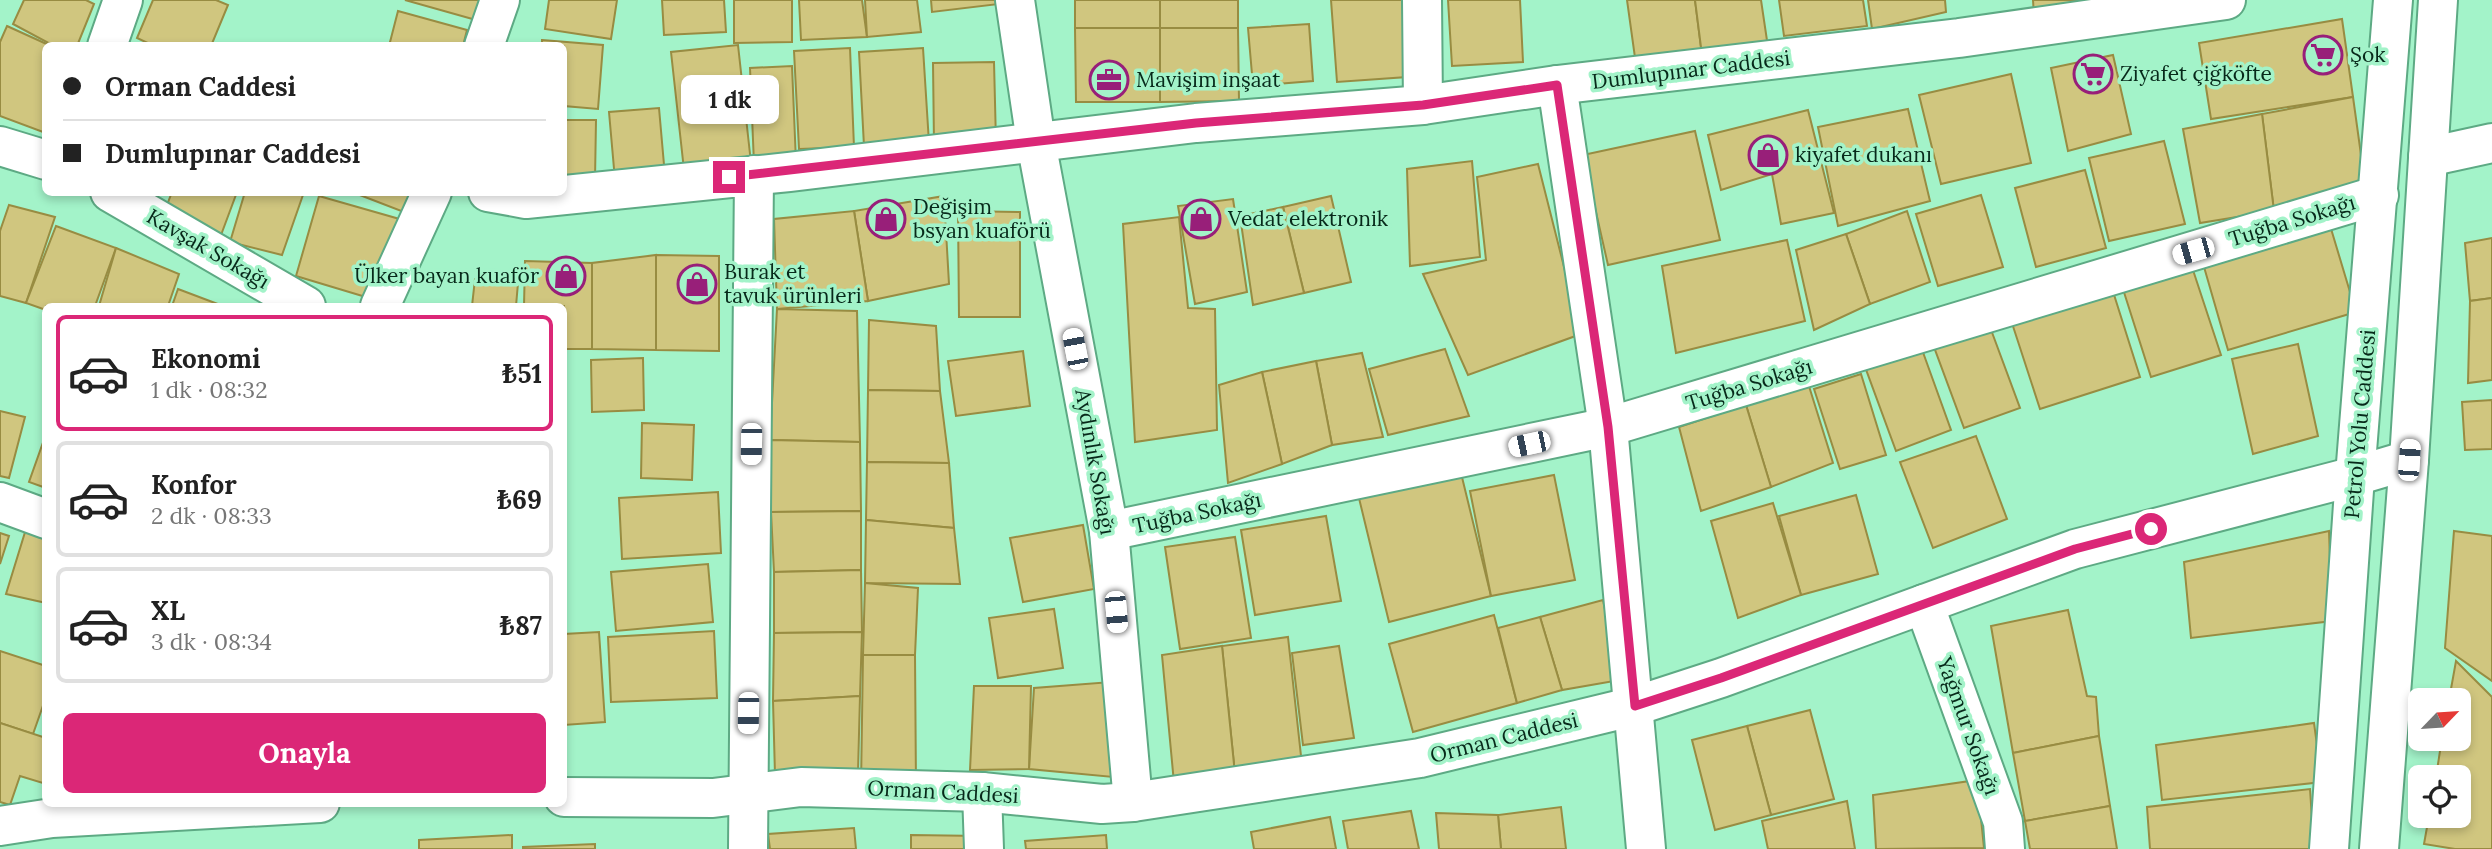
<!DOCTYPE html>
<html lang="tr">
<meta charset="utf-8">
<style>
:root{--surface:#fff;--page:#f6f6f6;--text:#222;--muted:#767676;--line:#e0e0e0;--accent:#db2777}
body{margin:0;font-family:Lora,serif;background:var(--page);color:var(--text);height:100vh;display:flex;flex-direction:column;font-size:26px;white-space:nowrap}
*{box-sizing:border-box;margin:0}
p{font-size:23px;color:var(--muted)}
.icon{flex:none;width:38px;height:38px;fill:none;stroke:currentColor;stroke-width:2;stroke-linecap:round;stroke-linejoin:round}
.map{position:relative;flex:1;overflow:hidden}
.details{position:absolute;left:42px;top:303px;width:525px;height:504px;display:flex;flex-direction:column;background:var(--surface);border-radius:10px;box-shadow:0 4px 10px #0003}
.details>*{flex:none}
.hud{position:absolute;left:42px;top:42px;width:525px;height:154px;border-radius:10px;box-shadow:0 4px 10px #0003;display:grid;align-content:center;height:154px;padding:0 21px;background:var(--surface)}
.needle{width:46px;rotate:65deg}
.controls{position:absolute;left:2408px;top:688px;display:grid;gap:14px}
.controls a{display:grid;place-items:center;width:63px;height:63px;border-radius:10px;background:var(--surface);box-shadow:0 4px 10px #0003;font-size:35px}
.end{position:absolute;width:32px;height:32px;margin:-16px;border:9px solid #db2777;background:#fff;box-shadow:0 0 0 4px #fff}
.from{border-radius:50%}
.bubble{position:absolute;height:49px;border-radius:10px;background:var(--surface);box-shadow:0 4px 10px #0003;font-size:23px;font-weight:800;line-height:49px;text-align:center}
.car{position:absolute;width:21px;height:42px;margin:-21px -10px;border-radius:9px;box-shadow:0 0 5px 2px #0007;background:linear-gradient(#fff 24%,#345 0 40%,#fff 0 76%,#345 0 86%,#fff 0)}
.hud b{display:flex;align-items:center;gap:24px;height:66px;font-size:26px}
.hud b+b{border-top:2px solid var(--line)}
.hud i{width:18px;height:18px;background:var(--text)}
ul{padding:12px 0 0;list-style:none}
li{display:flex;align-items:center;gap:21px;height:116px;margin:0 14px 10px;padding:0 7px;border:4px solid var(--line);border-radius:10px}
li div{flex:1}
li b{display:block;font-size:26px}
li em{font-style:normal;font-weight:800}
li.selected{border-color:var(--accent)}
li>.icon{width:63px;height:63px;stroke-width:1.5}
.cta{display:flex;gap:14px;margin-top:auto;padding:14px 21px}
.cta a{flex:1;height:80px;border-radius:10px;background:var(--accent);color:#fff;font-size:28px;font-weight:800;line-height:80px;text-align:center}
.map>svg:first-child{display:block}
.building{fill:#d0c67f;stroke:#988c42;stroke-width:2}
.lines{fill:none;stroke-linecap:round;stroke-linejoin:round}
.minor-casing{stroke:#5daa84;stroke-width:42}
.tertiary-casing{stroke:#5daa84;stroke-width:42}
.secondary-casing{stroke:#5daa84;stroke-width:42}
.minor{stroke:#fff;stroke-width:38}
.tertiary{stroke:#fff;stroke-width:38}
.secondary{stroke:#fff;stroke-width:38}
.route{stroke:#db2777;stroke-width:9}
.labels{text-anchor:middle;stroke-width:7;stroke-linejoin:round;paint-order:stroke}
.poi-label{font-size:21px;fill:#07291a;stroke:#a3f3c9;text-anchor:start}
.street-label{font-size:21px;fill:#07291a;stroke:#a3f3c9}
</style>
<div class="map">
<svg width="2492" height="849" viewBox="0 0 2492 849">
<rect width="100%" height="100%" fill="#a3f3c9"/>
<g class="building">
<polygon points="24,0 86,0 94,4 77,46 54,46 13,24"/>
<polygon points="153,0 216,0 228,5 211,46 154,46 137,38"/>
<polygon points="405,0 482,0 476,20"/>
<polygon points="549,0 617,0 611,39 545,29"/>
<polygon points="662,0 724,0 726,32 664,35"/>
<polygon points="734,0 792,0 792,42 734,43"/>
<polygon points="799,0 862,0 867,37 801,40"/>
<polygon points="865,0 917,0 921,32 867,37"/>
<polygon points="931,0 998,0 999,4 932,12"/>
<rect x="1075" y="0" width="85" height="28"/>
<rect x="1160" y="0" width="78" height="28"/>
<polygon points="1331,0 1402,0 1407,77 1337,82"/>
<polygon points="1448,0 1520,0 1523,62 1452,66"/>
<polygon points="1627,0 1695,0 1703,63 1637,72"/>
<polygon points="1695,0 1761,0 1769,54 1703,63"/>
<polygon points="1779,0 1863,0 1867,26 1784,36"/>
<polygon points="1868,0 1945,0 1946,12 1872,29"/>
<polygon points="2033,0 2098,0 2034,16"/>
<polygon points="398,11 467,30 463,46 389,46"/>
<polygon points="2342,19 2353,97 2211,119 2199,43"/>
<polygon points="1309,24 1313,81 1253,86 1248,28"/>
<polygon points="7,26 51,46 46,46 46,126 43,132 0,116 0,42"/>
<polygon points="1075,28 1160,28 1160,102 1076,102"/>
<polygon points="1160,28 1238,28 1239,101 1160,102"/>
<polygon points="542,40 603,45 598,109 564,106 564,46 542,46"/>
<polygon points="738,45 751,163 684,170 671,52"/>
<polygon points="850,48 854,147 799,149 794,51"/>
<polygon points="923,48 929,143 864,146 859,52"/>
<polygon points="2113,55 2131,134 2068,151 2051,68"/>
<polygon points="994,62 996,142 934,143 933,63"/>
<polygon points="792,66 796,162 754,164 750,68"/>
<polygon points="2011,74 2031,163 1941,184 1919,95"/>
<polygon points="2353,97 2366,191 2274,211 2262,114"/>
<polygon points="659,108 665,176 615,180 609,112"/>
<polygon points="1908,109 1930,201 1838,226 1818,127"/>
<polygon points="1808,110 1834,213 1781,224 1772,174 1721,190 1708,135"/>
<polygon points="2262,114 2274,211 2200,223 2183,129"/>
<polygon points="564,120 596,120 595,180 564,180"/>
<polygon points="1695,131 1720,240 1608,265 1583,155"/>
<polygon points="2164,141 2185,224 2109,241 2089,158"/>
<polygon points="1472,161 1480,257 1410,266 1407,169"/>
<polygon points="1538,164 1581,334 1468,375 1423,274 1486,260 1477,177"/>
<polygon points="2085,170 2106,248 2036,267 2015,188"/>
<polygon points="172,192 237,192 221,235 164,213"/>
<polygon points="245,192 304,192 282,255 230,242"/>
<polygon points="352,192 417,192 409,214"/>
<polygon points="1981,195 2003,267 1938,286 1916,214"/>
<polygon points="319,196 403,220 379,301 296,276"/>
<polygon points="944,196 949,284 868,301 854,211"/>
<polygon points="1331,196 1351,282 1304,293 1283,207"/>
<polygon points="1233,199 1247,292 1195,304 1178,206"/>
<polygon points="9,205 55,217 26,303 0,296 0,231"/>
<polygon points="1283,207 1304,293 1253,305 1240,216"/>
<polygon points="854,211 868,301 777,309 774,219"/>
<polygon points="958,211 1020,212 1020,317 959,317"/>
<polygon points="1907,211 1930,282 1870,304 1846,234"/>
<polygon points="1179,217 1188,308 1215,309 1217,430 1135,442 1123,224"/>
<polygon points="2329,222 2356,312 2228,350 2202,260"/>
<polygon points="56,226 116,248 95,306 46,306 46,310 26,303"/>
<polygon points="1846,234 1870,304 1814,330 1796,250"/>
<polygon points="2492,238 2492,298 2470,301 2465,243"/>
<polygon points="1787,240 1805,321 1676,353 1662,266"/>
<polygon points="116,248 179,274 168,306 99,306"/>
<polygon points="656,255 656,350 592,349 592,263"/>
<polygon points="656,255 719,256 719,351 656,350"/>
<polygon points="525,261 592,263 592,349 564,349 564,306 524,306"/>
<polygon points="2191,264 2221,355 2151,377 2122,286"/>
<polygon points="475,279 518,283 516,306 472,306"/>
<polygon points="2110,282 2140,377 2040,409 2009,314"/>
<polygon points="178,289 223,306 172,306"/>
<polygon points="2492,298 2492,380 2468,383 2470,301"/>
<polygon points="777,309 857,311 860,442 770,440"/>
<polygon points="869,320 936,326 940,391 868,390"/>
<polygon points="1990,327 2020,408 1964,428 1934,347"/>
<polygon points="1920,344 1951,430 1896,451 1864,364"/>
<polygon points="2298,344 2318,436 2253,454 2232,359"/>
<polygon points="1445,349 1469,416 1388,435 1369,369"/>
<polygon points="1023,351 1030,406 956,416 948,361"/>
<polygon points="1362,353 1383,437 1332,445 1316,361"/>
<polygon points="643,358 644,410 592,412 591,360"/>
<polygon points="1316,361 1332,445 1282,464 1262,372"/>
<polygon points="1262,372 1282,464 1228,483 1219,385"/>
<polygon points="1861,374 1886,455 1840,469 1814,389"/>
<polygon points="1808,383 1833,463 1771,487 1746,405"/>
<polygon points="868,390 940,391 949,463 867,462"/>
<polygon points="2492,400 2492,449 2465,450 2462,402"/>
<polygon points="1746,405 1771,487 1701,511 1679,427"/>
<polygon points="0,411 25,417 9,478 0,476"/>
<polygon points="642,423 694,425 692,480 641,478"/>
<polygon points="46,434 46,488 29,482"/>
<polygon points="1976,436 2007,519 1933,548 1900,462"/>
<polygon points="770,440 860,442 861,511 771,512"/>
<polygon points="867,462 949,463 954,528 866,520"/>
<polygon points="1460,469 1491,596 1389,622 1358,494"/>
<polygon points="1554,475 1575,580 1491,596 1470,491"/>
<polygon points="718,492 721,553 622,559 619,498"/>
<polygon points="1856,495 1878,574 1801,595 1779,516"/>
<polygon points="1773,503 1801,595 1738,618 1711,521"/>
<polygon points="861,511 861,570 774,572 771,512"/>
<polygon points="1326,516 1341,601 1255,615 1241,530"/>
<polygon points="866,520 954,528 960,584 865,583"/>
<polygon points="1083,525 1094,589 1023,602 1010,538"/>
<polygon points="26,529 46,534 46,603 6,594"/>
<polygon points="2329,531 2332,621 2191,638 2184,562"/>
<polygon points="2454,531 2492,536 2492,681 2445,648"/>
<polygon points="0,533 9,536 0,564"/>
<polygon points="1235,537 1251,638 1180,649 1165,547"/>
<polygon points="708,564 713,622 616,631 611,572"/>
<polygon points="861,570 862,632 774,633 774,572"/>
<polygon points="865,583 918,588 915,655 863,655"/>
<polygon points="1603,600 1620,680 1562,690 1540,617"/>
<polygon points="1054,609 1063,668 998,678 989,618"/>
<polygon points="2068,610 2087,696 2096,697 2099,736 2013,753 1991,626"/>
<polygon points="1494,615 1517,703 1413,732 1389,644"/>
<polygon points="1540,617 1562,690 1517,703 1498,628"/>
<polygon points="714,631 717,698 611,702 608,637"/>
<polygon points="599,632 605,722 564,725 564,634"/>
<polygon points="862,632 860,696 773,701 774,633"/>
<polygon points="1288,637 1302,765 1235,774 1222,646"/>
<polygon points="1222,646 1235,774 1174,783 1162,655"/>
<polygon points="1339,646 1354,738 1303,745 1292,653"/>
<polygon points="0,651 46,666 46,697 33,734 0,723"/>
<polygon points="863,655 915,655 916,787 861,786"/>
<polygon points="2456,661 2492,697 2492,849 2455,849 2424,844 2429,816 2459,816 2459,777 2436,777 2442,738 2459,738 2459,700 2449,700"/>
<polygon points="1111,682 1113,777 1029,769 1034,688"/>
<polygon points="974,686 1031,686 1029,769 970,770"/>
<polygon points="860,696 858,772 775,775 773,701"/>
<polygon points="1810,710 1834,799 1771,815 1747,726"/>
<polygon points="0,723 46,738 46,784 20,776 10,805 0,802"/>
<polygon points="2314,723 2322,782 2162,800 2156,745"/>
<polygon points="1747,726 1771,815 1715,830 1692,740"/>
<polygon points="2099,736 2110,806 2025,821 2013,753"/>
<polygon points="1977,780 1984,848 1876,849 1873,795"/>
<polygon points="2310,789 2314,849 2150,849 2147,807"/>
<polygon points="1847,801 1855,849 1768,849 1762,821"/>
<polygon points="2110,806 2117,849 2030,849 2025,821"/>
<polygon points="1561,807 1566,849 1501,849 1498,815"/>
<polygon points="1411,811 1419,849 1348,849 1343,821"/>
<polygon points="1436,813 1498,815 1501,849 1439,849"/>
<polygon points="1330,817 1336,849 1254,849 1251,832"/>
<polygon points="854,828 856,849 770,849 768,834"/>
<polygon points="512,835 512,849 419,849 419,840"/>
<polygon points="911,835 981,836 981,849 911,849"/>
<polygon points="1106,835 1107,849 1026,849 1025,841"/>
<polygon points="595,844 595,849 523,849 523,847"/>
</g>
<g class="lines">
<defs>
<g id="minor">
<polyline points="1015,0 1036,142 1109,531 1133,802"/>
<polyline points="1422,0 1423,105"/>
<polyline points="107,46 123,0"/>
<polyline points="1557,85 1608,427 1646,849"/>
<polyline points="0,146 46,160"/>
<polyline points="2428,157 2492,143"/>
<polyline points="110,192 306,306"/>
<polyline points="488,192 526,199 789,172 1196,123 1423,105 1557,85 1959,38 2226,0"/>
<polyline points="2355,476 2409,460"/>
<polyline points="0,502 46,519"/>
<polyline points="1109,531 1608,427 2379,195"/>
<polyline points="1924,604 2003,822 2005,849"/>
<polyline points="982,792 984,849"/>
<polyline points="748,849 754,175"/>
</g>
<g id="tertiary">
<polyline points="484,46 500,0"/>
<polyline points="380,306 432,192"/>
<polyline points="564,797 713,798 801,787 982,792 1102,804 1133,802 1420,758 1635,706 1721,678 2075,549 2355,476"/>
<polyline points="0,826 52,818 320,803"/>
</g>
<g id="secondary">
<polyline points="2329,849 2355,476 2393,0"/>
<polyline points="2379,849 2409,460 2438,0"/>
</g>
</defs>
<use href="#minor" class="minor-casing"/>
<use href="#tertiary" class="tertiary-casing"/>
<use href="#secondary" class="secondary-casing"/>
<use href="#minor" class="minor"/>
<use href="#tertiary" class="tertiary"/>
<use href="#secondary" class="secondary"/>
</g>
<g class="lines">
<polyline class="route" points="729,177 1196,123 1423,105 1557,85 1608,427 1635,706 1721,678 2075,549 2151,529"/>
</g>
<defs>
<symbol id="supermarket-ring" viewBox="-11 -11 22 22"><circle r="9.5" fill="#a3f3c9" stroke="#981f79" stroke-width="1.5"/><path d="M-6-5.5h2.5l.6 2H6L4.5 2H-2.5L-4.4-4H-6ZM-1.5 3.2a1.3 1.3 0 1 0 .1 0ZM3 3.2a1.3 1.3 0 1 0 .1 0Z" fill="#981f79"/></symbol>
<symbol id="office-ring" viewBox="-11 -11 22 22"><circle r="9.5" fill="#a3f3c9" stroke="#981f79" stroke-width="1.5"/><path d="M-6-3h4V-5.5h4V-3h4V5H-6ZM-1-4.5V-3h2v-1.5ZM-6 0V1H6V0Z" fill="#981f79"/></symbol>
<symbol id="shop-ring" viewBox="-11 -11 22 22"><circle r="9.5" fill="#a3f3c9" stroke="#981f79" stroke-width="1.5"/><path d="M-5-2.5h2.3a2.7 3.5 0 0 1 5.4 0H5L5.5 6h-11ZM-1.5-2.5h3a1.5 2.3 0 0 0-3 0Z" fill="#981f79"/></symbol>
</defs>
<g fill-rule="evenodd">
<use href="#supermarket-ring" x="2301" y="33" width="44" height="44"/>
<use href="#supermarket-ring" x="2071" y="52" width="44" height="44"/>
<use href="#office-ring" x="1087" y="58" width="44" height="44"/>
<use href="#shop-ring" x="1746" y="133" width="44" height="44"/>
<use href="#shop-ring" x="864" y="197" width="44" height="44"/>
<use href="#shop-ring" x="1179" y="197" width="44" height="44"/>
<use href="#shop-ring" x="544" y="254" width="44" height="44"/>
<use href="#shop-ring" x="675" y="262" width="44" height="44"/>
</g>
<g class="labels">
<g class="poi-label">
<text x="2350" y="62">Şok</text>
<text x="2120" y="81">Ziyafet çiğköfte</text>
<text x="1136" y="87">Mavişim inşaat</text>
<text x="1795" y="162">kiyafet dukanı</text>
<text x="913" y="214">Değişim<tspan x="913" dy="24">bsyan kuaförü</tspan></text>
<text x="1228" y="226">Vedat elektronik</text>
<text x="724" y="279">Burak et<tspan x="724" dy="24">tavuk ürünleri</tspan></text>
<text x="539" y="283" text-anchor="end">Ülker bayan kuaför</text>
</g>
<g class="street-label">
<text transform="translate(1691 70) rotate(-7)" y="7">Dumlupınar Caddesi</text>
<text transform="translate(2292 221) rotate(-17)" y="7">Tuğba Sokağı</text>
<text transform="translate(208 249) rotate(30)" y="7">Kavşak Sokağı</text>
<text transform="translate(1749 385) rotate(-17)" y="7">Tuğba Sokağı</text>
<text transform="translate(2360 424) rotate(-85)" y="7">Petrol Yolu Caddesi</text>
<text transform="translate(1095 462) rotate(80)" y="7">Aydınlık Sokağı</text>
<text transform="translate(1197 513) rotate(-12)" y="7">Tuğba Sokağı</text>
<text transform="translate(1968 726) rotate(70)" y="7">Yağmur Sokağı</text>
<text transform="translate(1504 738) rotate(-14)" y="7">Orman Caddesi</text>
<text transform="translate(943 792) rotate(3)" y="7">Orman Caddesi</text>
</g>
</g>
</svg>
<div class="controls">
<a><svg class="needle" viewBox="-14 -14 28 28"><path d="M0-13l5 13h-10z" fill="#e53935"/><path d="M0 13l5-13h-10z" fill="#767676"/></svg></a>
<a><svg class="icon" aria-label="locate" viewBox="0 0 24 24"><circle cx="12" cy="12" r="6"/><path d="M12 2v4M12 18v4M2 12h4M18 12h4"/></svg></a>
</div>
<i class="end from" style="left:2151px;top:529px"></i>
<i class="end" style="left:729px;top:177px"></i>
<div class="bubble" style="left:681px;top:75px;width:98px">1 dk</div>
<i class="car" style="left:2193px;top:251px;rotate:254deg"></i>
<i class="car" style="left:1075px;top:349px;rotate:349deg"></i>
<i class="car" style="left:751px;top:444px;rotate:181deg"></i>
<i class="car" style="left:1529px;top:444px;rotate:258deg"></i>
<i class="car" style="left:2409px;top:460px;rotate:4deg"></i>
<i class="car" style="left:1116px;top:612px;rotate:175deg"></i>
<i class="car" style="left:748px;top:713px;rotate:181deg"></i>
<div class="hud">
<b><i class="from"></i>Orman Caddesi</b>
<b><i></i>Dumlupınar Caddesi</b>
</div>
<section class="details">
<ul>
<li class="selected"><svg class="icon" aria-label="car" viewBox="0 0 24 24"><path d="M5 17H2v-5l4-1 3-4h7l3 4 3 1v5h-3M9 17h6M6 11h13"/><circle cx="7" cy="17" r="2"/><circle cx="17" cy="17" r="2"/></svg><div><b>Ekonomi</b><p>1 dk · 08:32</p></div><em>₺51</em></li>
<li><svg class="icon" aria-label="car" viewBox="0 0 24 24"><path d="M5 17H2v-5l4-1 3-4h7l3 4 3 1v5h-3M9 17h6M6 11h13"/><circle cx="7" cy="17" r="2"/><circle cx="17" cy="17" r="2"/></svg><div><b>Konfor</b><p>2 dk · 08:33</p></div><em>₺69</em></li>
<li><svg class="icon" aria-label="car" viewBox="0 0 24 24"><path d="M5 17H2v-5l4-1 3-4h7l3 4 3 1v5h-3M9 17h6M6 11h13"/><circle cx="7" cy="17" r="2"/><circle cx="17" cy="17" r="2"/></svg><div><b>XL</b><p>3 dk · 08:34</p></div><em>₺87</em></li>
</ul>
<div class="cta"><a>Onayla</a></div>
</section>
</div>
